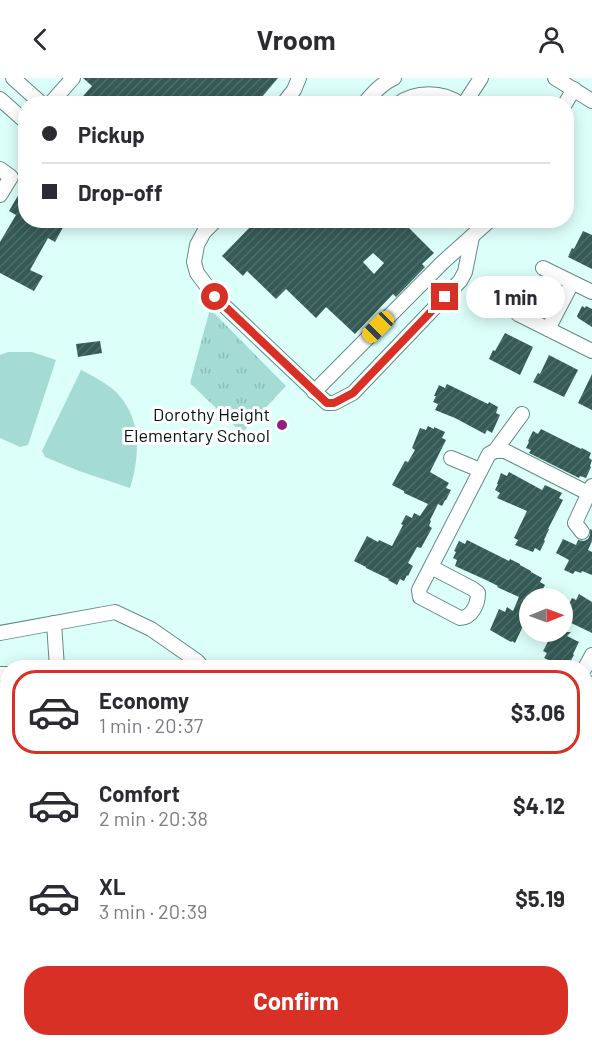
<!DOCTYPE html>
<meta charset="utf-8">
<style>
:root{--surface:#fff;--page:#f2f2f3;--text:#2b2b33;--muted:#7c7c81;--line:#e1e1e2;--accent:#d93025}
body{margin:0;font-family:Barlow,sans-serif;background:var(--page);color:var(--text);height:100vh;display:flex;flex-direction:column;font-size:22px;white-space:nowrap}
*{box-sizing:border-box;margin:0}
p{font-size:20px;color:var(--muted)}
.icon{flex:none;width:33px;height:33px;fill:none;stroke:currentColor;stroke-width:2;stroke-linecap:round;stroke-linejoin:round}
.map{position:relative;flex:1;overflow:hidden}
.drawer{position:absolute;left:0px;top:582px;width:592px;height:387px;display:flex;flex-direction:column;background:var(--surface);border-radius:24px 24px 0 0;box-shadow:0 3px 15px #0003}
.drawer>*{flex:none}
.top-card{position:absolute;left:18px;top:18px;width:556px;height:132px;border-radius:24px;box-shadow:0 3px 15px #0003;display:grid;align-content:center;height:132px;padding:0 24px;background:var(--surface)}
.needle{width:39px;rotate:89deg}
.fabs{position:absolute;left:519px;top:510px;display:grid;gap:12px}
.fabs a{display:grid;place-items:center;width:54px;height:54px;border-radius:50%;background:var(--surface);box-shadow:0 3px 15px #0003;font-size:30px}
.end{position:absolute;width:27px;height:27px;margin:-14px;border:8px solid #d93025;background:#fff;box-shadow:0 0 0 3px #fff}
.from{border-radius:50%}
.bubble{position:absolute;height:42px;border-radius:21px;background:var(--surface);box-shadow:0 3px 15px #0003;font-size:20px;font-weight:700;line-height:42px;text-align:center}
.car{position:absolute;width:18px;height:36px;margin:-18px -9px;border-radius:8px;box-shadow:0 0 4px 2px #0007;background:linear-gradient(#f5c518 24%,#345 0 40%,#f5c518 0 76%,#345 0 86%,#f5c518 0)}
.top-card b{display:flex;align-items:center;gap:21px;height:57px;font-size:22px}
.top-card b+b{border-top:2px solid var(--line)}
.top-card i{width:15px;height:15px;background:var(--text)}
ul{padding:10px 0 0;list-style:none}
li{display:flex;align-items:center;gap:18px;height:84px;margin:0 12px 9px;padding:0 12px;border:3px solid transparent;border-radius:24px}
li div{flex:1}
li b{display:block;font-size:22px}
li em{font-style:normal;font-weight:700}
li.selected{border-color:var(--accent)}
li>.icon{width:54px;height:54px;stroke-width:1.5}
.button{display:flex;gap:12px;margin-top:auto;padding:12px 24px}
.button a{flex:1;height:69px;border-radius:24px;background:var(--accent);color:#fff;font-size:24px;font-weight:700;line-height:69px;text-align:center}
header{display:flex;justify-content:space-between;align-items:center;height:78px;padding:0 24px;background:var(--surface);font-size:27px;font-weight:700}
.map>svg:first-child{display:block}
.park{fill:url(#park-tufts)}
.garden{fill:#a4dcd5}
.building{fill:url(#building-hatch);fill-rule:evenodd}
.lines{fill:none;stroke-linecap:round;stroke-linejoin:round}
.minor-casing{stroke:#648b87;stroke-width:16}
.minor{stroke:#fff;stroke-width:14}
.route{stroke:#d93025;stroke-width:8}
.poi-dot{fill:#931e7c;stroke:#fff;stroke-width:2}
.labels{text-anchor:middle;stroke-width:6;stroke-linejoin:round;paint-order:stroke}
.poi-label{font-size:18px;fill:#051413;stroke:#fff;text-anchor:end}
</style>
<header><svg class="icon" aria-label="back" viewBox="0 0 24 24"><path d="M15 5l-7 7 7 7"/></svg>Vroom<svg class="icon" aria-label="person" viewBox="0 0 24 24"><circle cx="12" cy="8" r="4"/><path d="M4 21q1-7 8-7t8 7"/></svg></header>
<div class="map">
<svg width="592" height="969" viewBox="0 0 592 969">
<defs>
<pattern id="park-tufts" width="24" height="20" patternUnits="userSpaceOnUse" patternTransform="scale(1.5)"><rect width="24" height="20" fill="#a4dcd5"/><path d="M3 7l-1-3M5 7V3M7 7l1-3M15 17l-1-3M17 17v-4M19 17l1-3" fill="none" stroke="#8cbcb6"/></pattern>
<pattern id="building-hatch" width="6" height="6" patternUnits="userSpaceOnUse" patternTransform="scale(1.5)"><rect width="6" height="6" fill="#355b57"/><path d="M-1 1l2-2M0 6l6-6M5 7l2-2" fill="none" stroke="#4e6e6a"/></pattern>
</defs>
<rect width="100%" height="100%" fill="#ddfffa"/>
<polygon class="park" points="210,231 286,308 242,355 190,305"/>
<g class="garden">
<polygon points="8,274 32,274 56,282 28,367 20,369 0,360 0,277"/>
<path d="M81 292C93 298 106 305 116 314 142 340 140 378 130 410L79 393 45 379 42 373Z"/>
</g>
<g class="building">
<polygon points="83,0 278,0 256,26 76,26 92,8"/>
<polygon points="26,104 26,142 67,142 55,164 48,160 30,192 43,198 34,213 0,195 0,164 16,137 9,133"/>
<path d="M257 142H401L434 175 422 186 425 189 396 219 393 216 355 256 326 229 316 240 286 211 276 221 247 193 243 198 222 178ZM373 175 384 185 374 196 363 184Z"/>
<polygon points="583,153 592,157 592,191 568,179 572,170 574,171"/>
<polygon points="582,228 585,230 586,228 592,231 592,249 578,240 577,238"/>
<polygon points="505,255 533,269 520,297 489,281 493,272 495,273"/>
<polygon points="100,263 102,275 78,279 76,266"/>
<polygon points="549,277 578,292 564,319 533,304 538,295 540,296"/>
<polygon points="592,296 592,332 578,325"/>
<polygon points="447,306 488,326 489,324 498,329 496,335 500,337 492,355 487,352 485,356 455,340 435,332 438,326 433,324 436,318 434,318 439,307 445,310"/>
<polygon points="428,348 434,351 434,349 445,354 442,360 446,362 430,394 449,405 446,410 451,412 446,422 445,422 442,428 438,426 430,442 431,443 429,448 432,450 421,470 417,469 408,485 413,488 408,498 407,497 404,503 400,501 397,507 388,502 389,501 366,490 366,489 354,483 367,458 378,464 379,462 392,468 403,447 401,446 406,437 412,440 414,435 420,438 428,426 404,415 404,413 392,407 405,383 408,384 415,372 412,370 420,350 426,352"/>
<polygon points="541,351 581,371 582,370 591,375 589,380 592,382 590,388 591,389 586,400 580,398 579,400 529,375 531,372 526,370 529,364 528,363 533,353 538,356"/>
<polygon points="509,394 542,412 545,407 562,415 559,420 563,422 548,451 549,451 544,462 545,463 540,473 535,470 533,474 515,467 518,462 514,460 527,433 497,420 500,415 495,412 498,406 497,406 501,395 507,398"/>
<polygon points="590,451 592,452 592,463 588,472 592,474 592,497 582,493 581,495 575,493 573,496 564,492 569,482 556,475 563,461 576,467 578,462 584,463 588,461 590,457"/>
<polygon points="467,462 509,483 510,481 520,486 520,487 531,493 531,494 542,500 540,504 545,507 540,517 538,516 536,520 530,520 530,524 522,542 525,544 515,565 512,563 511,564 490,552 499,531 505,534 507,529 513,533 519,519 497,509 498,508 486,502 455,488 457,482 453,480 456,474 454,473 459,463 465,466"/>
<polygon points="579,516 592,524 592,555 565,542 567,537 562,535 567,525 569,526 572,520 576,522"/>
<polygon points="553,554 571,554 567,558 579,564 573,576 574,577 569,586 564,584 562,588 544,580 547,575 543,573"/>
<rect x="0" y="670" width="8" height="31"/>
</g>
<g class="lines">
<defs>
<g id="minor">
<polyline points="13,0 42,26"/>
<polyline points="555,0 592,23"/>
<polyline points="0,21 26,44"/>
<polyline points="50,26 73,0"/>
<polyline points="283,26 294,12 299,0"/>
<path d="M364 26C373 15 382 5 394 0"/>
<path d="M398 26C415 13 443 13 460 26"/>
<polyline points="464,26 481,0"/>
<polyline points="565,26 574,11"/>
<polyline points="0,91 11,99 0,117"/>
<polyline points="216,142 204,154 197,167 194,184 197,195 215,219 327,325 334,325 353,315 460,203 465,194 472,159"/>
<polyline points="543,190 592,214"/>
<polyline points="518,236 592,273"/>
<polyline points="548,251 572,205"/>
<polyline points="314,314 443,184 490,142"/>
<polyline points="495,373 522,336"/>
<polyline points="451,380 480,392"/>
<polyline points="582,454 575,445 592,408"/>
<path d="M431 489 473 511 478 515C478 526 472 540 460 540L420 519 419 512 489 376 495 373H505L592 417"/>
<polyline points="54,545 57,590"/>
<polyline points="0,555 115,534 151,551 197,583 203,590"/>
<polyline points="585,590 592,577"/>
<polyline points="0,596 8,596"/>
<polyline points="585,603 592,607"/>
<polyline points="0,624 8,624"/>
<polyline points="0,652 8,652"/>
<polyline points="585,655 592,652"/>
<polyline points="0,765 8,765"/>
<polyline points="585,877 592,876"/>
<polyline points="0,909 8,906"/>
<polyline points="271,962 283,969"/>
<polyline points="370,962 376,965 376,969"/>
<polyline points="565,962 567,969"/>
<polyline points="40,969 40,962"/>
<polyline points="167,969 171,962"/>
<polyline points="196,969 201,962"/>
<polyline points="306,969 316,962"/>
<polyline points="339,969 344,962"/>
</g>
</defs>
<use href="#minor" class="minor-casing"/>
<use href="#minor" class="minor"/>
</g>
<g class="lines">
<polyline class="route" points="215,219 327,325 334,325 353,315 445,219"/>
</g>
<circle class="poi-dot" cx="282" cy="347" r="6"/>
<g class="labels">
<g class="poi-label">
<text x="270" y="343">Dorothy Height<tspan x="270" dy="21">Elementary School</tspan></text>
</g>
</g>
</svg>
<div class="fabs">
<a><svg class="needle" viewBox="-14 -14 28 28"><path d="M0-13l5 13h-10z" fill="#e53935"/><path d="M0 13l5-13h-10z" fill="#7c7c81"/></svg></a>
</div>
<i class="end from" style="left:215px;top:219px"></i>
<i class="end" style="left:445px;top:219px"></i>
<div class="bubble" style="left:466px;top:198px;width:99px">1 min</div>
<i class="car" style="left:378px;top:249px;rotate:225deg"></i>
<div class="top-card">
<b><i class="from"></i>Pickup</b>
<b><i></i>Drop-off</b>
</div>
<section class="drawer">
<ul>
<li class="selected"><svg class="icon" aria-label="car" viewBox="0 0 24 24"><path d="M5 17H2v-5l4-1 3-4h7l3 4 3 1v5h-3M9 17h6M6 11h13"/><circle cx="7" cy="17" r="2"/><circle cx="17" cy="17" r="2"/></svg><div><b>Economy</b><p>1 min · 20:37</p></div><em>$3.06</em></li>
<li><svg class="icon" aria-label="car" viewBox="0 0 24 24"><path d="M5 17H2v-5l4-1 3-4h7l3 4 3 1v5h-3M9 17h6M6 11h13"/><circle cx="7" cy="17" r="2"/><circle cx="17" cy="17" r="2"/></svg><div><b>Comfort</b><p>2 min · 20:38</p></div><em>$4.12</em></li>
<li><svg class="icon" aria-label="car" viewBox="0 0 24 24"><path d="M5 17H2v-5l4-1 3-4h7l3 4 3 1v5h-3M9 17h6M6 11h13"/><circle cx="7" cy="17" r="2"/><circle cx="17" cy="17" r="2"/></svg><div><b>XL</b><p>3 min · 20:39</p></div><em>$5.19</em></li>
</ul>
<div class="button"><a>Confirm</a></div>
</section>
</div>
